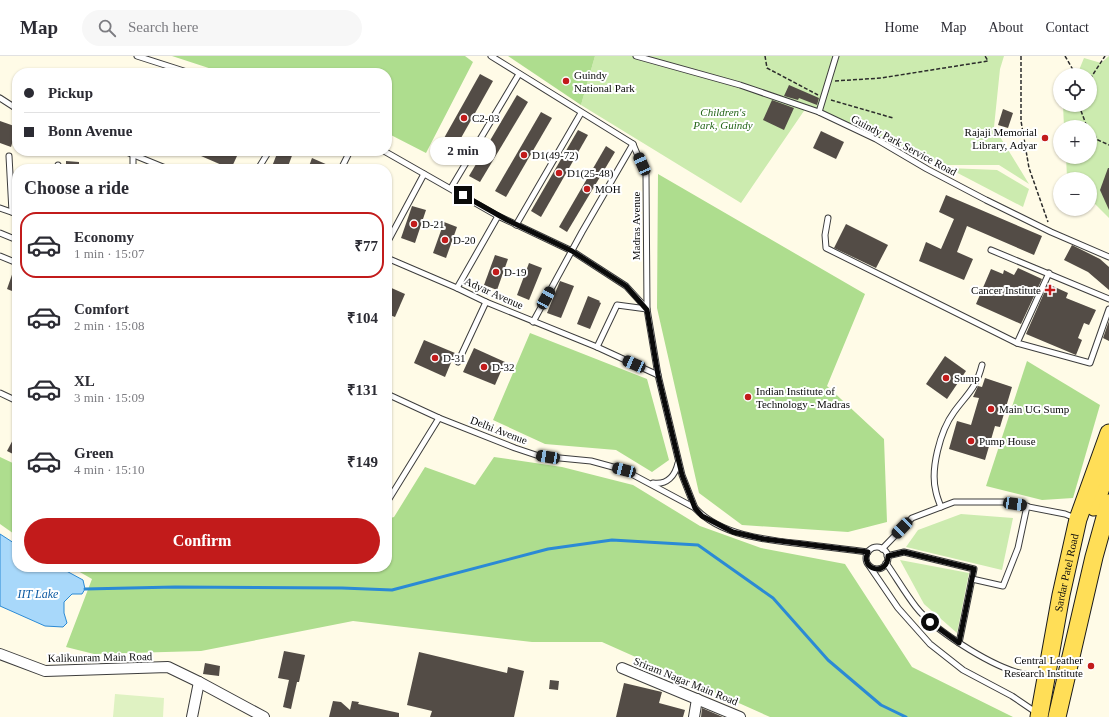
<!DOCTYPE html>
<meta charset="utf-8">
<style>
:root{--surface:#fff;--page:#f7f7f7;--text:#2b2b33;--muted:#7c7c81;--line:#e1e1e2;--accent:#c21b1b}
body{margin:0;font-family:Georgia,serif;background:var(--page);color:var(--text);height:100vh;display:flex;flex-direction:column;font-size:15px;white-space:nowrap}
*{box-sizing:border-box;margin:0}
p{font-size:13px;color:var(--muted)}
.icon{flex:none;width:22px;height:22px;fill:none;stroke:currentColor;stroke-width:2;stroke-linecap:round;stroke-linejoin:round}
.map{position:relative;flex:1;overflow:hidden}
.side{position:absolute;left:12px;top:108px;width:380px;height:408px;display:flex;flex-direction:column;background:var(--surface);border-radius:16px;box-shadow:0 1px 3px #0004}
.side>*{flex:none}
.top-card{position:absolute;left:12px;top:12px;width:380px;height:88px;border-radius:16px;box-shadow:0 1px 3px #0004;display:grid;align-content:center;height:88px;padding:0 12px;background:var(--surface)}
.tools{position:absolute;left:1053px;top:12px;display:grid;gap:8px}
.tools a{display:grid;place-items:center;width:44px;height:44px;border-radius:50%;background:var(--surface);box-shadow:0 1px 3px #0004;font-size:20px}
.end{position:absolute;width:18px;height:18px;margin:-9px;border:5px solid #0a0a0a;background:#fff;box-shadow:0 0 0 2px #fff}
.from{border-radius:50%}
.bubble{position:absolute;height:28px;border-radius:14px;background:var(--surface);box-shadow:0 1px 3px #0004;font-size:13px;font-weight:700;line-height:28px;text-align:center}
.car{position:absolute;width:12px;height:24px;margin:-12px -6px;border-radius:5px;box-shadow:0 0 3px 1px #0007;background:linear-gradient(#222 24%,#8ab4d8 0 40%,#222 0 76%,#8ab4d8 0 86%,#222 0)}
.top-card b{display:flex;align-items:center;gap:14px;height:38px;font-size:15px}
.top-card b+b{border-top:1px solid var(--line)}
.top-card i{width:10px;height:10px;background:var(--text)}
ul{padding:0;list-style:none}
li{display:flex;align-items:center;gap:12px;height:66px;margin:0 8px 6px;padding:0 4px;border:2px solid transparent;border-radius:16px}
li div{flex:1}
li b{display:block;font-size:15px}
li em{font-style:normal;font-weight:700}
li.current{border-color:var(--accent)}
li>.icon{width:36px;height:36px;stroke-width:1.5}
h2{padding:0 12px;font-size:18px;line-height:48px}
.cta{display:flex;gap:8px;margin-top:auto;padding:8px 12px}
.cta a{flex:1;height:46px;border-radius:24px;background:var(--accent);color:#fff;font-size:16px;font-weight:700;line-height:46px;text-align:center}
header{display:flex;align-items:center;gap:24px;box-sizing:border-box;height:56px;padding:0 20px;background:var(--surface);border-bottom:1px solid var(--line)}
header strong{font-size:19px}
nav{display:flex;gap:22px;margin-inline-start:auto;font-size:14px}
.search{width:280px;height:36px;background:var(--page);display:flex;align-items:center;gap:10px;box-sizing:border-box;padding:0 14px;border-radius:22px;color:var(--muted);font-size:15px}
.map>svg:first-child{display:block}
.green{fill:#ccebaf}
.forest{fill:#aedd8e}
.pitch{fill:#dff2c2}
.water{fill:#a8d8fa;stroke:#2b8ad5}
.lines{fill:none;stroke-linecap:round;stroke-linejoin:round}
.stream{stroke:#2b8ad5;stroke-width:3}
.building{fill:#534c46}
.service-casing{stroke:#3d3d3d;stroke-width:7}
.minor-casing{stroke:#3d3d3d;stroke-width:12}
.primary-casing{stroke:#1b1b1b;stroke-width:19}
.path{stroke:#2c2c2c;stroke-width:1.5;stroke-dasharray:4 2;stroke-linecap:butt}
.service{stroke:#fff;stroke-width:5}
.minor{stroke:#fff;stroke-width:10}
.primary{stroke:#ffde57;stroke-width:17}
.route{stroke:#0a0a0a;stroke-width:5}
.poi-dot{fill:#c21b1b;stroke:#fff;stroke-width:1.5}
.labels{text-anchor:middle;stroke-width:4;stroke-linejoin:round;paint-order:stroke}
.poi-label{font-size:11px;fill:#0a0a0a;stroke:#fff;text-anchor:start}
.park-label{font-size:11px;font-style:italic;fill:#246518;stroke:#fff}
.street-label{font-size:11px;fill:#0a0a0a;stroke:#fff}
.water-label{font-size:12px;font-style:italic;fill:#0d5aa2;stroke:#fff}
</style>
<header>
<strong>Map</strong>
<div class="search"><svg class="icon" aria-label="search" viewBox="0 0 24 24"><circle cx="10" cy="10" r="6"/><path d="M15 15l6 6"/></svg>Search here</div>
<nav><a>Home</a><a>Map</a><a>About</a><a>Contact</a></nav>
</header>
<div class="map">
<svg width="1109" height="661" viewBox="0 0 1109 661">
<rect width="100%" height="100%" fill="#fffbe7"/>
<g class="green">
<polygon points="595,0 1004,0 1000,13 994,71 1029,128 999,109 943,109 808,49 741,147 581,49"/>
<polygon points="1109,0 1109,162 1090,143 1090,123 1068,123 1067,121 1066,101 1090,101 1090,71 1064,71 1063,49 1090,49 1090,19 1077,19 1084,2 1101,7"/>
<polygon points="948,112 997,114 1029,133 1023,151"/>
<polygon points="961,458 1013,462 1002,514 906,491 918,474"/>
<polygon points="900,504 969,517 957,577 924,548"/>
</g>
<g class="forest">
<polygon points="172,0 465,0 473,6 426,97 387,77 387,17 224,17"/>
<polygon points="508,0 595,0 581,49"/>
<polygon points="658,118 865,238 827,330 884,383 887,466 848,476 742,469 699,437 657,252"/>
<polygon points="530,277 647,323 669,404 652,416 616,394 545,388 493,364"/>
<polygon points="1027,305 1100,349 1073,442 1042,444 986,430"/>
<polygon points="0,401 17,409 17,480 0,468"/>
<polygon points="494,401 562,411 633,429 700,470 761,492 845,508 912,611 1013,661 770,661 602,586 532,586 353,565 201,595 94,598 66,591 92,523 71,511 387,511 387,463 394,461 425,411 475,429"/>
</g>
<polygon class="pitch" points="115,638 164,642 163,661 113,661"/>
<polygon class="water" points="0,478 17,489 17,511 59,511 83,524 85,533 82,538 72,538 64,546 64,557 67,567 63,571 45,570 0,550"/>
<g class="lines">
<polyline class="stream" points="85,533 175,531 342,532 392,534 548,493 612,484 698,489 773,542 828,604 881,649 906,661"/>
</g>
<g class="building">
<polygon points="480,18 493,25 447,107 434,100"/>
<polygon points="789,29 819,42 817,49 799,42 798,44 784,40"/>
<polygon points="517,39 528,46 480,126 469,120"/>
<polygon points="772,44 794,52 784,74 763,64"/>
<polygon points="1003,53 1013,57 1008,72 998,69"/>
<polygon points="541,56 552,62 506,141 495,135"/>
<polygon points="0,65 17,71 11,91 0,87"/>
<polygon points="578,74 588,79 541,161 531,155"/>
<polygon points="821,75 844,86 836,103 813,92"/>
<polygon points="606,90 615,96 567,176 559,171"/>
<polygon points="203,95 224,95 237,100 231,113 201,100"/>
<polygon points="278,95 288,95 293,97 287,113 271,113"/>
<polygon points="312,102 337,113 308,113"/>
<polygon points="66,105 79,106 79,113 66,113"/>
<polygon points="1108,112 1109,112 1109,154 1100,134"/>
<polygon points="946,139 1042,180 1034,199 967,170 957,196 973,203 964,224 919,205 926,186 941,193 954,163 939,156"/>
<polygon points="412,150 426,154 415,187 401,182"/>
<polygon points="444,166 457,171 446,202 433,197"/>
<polygon points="846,168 888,189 876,212 834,192"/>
<polygon points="1072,189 1100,203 1109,211 1109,234 1088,216 1064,204"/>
<polygon points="495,199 508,203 497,234 484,229"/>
<polygon points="529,207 542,212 529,244 517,239"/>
<polygon points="15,210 17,211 17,237 7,233"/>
<polygon points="1018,212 1042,223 1021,268 976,248 991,213 1003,218 1004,214 1014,219"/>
<polygon points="560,225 574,230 561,262 547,257"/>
<polygon points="1048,228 1068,237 1066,242 1096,254 1089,269 1084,267 1078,282 1082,284 1076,299 1026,278"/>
<polygon points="387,230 405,238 395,261 387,258"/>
<polygon points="588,240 600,245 599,246 601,247 590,273 577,268"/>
<polygon points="1109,265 1109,285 1103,282"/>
<polygon points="424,284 455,297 445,321 414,307"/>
<polygon points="474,292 505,306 495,329 463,316"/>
<polygon points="945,300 966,315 947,343 926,328"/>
<polygon points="985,322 1012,331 1000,371 995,370 985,404 949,393 957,365 971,369 979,342 973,341 978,330 982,331"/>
<polygon points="17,376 17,400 7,395"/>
<polygon points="284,595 305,599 299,626 297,626 291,653 283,651 289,624 278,622"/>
<polygon points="419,596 507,617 508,611 524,615 514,661 430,661 432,655 407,649"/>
<polygon points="205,607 220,610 219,620 203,618"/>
<polygon points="550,624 559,625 558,634 549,633"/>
<polygon points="624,627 662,636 659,647 685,654 683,661 616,661"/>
<polygon points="333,645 341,646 350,654 352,645 359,646 358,648 399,657 399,661 329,661"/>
<polygon points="702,652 723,661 701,661"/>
</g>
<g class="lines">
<defs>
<g id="service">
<polyline points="137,0 190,17"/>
<polyline points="491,0 633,88 646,119 647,253 617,249 597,291"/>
<polyline points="636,0 740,29 819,56 876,83 927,113 986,144 1051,176 1109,201"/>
<polyline points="0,42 17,53"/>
<polyline points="819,56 836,0"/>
<polyline points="124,95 168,113"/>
<polyline points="384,95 498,160 572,195 626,230 647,253 658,319 682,419 695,452"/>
<polyline points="9,100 12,156"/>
<polyline points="58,109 58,113"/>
<polyline points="133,113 133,98 134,95"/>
<polyline points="258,113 269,95"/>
<polyline points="341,113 350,95"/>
<polyline points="451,132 519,18"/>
<polyline points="0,152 17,158"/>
<polyline points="828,162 825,179 826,192 1017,287"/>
<polyline points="516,169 581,57"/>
<polyline points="0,177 17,184"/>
<polyline points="387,187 424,118"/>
<polyline points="991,194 1109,243"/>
<polyline points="0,200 17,207"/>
<polyline points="387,202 457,232 486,246 597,291 658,319"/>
<polyline points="1049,217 1017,287 1090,307 1109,253"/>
<polyline points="457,232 498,160"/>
<polyline points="533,266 582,176 633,88"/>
<polyline points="458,306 486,246"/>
<polyline points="0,337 17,345"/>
<path d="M387 338 439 362 515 392 539 400 591 405 624 414 695 452C721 480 767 484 803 488 825 491 846 493 868 496"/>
<path d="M653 427C667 429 675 420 678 407"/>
<polyline points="387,444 389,443 439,362"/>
<path d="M941 451C939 446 937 441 936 436 930 414 940 375 954 356 967 338 976 333 982 309"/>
<circle cx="877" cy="502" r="11"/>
<polyline points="882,493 912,462 954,446 1003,446 1065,458 1075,462"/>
<polyline points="887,500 904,496 974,513 959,587"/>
<path d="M886 507C896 521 905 537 916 551 934 574 987 607 1016 616 1024 619 1034 618 1043 619"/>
<polyline points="870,511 898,552 930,588 963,614 1012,640 1037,657"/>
<polyline points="972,523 1003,530 1018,492 1027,450"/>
</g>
<g id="minor">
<polyline points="0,598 45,615 168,611 199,626 264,661"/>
<polyline points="622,612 740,661"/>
<polyline points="192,661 199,626"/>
<polyline points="694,661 697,643"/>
</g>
<g id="primary">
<polyline points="1094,451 1109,410"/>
<path id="s1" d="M1039 661 1061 539 1078 463 1109 377"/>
<polyline points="1057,661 1094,501 1109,447"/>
</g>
</defs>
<use href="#service" class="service-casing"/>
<use href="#minor" class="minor-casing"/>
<use href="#primary" class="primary-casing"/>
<g class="path">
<polyline points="765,0 767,12 818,39"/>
<polyline points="1021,0 1021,65 1029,112 1048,166"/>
<polyline points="1065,0 1076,19"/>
<polyline points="1090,23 1105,0"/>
<polyline points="835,25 881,22 988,5 985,0"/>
<polyline points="831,44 893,62"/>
<polyline points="1081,49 1080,52 1087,71"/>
<polyline points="1090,74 1098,84 1109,89"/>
</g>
<use href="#service" class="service"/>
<use href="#minor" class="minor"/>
<use href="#primary" class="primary"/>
</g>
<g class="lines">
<path class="route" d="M463 139 507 164 572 195 626 230 647 254 658 319 682 419 695 452 702 460 733 476 764 483 868 496C859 514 888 521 888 500L904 496 974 513 959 587 930 566"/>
</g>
<g class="poi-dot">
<circle cx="566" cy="25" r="4"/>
<circle cx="464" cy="62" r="4"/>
<circle cx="1045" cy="82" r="4"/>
<circle cx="524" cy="99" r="4"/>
<circle cx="559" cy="117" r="4"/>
<circle cx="587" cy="133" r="4"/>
<circle cx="414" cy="168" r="4"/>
<circle cx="445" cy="184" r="4"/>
<circle cx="496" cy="216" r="4"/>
<path d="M1048 228h4v4h4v4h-4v4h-4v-4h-4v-4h4z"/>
<circle cx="435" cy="302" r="4"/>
<circle cx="484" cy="311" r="4"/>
<circle cx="946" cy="322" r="4"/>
<circle cx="748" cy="341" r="4"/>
<circle cx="991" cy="353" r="4"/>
<circle cx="971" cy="385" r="4"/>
<circle cx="1091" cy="610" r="4"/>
</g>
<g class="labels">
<g class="poi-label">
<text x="574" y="23">Guindy<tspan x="574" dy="13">National Park</tspan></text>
<text x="472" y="66">C2-03</text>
<text x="1037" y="80" text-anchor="end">Rajaji Memorial<tspan x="1037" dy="13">Library, Adyar</tspan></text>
<text x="532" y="103">D1(49-72)</text>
<text x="567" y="121">D1(25-48)</text>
<text x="595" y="137">MOH</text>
<text x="422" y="172">D-21</text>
<text x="453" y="188">D-20</text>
<text x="504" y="220">D-19</text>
<text x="1041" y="238" text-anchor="end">Cancer Institute</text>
<text x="443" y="306">D-31</text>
<text x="492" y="315">D-32</text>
<text x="954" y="326">Sump</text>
<text x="756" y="339">Indian Institute of<tspan x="756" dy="13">Technology - Madras</tspan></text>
<text x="999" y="357">Main UG Sump</text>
<text x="979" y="389">Pump House</text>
<text x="1083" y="608" text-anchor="end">Central Leather<tspan x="1083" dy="13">Research Institute</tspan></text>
</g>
<g class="park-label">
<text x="723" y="60">Children's<tspan x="723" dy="13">Park, Guindy</tspan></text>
</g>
<g class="street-label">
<text transform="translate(904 89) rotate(28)" y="4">Guindy Park Service Road</text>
<text transform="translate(636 170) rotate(-90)" y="4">Madras Avenue</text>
<text transform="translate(494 237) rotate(24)" y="4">Adyar Avenue</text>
<text transform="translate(499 374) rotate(21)" y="4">Delhi Avenue</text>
<text dy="4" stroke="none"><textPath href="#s1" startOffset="147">Sardar Patel Road</textPath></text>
<text transform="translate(100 601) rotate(-1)" y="4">Kalikunram Main Road</text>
<text transform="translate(686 625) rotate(22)" y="4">Sriram Nagar Main Road</text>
</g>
<g class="water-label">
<text x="38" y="542">IIT Lake</text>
</g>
</g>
</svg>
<div class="tools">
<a><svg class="icon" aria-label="locate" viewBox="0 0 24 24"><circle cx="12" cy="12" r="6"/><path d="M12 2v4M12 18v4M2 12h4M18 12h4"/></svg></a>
<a>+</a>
<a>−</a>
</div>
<i class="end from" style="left:930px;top:566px"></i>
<i class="end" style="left:463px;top:139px"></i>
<div class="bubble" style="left:430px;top:81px;width:66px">2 min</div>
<i class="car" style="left:642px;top:108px;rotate:336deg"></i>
<i class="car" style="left:546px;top:242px;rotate:29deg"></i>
<i class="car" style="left:634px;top:308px;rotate:294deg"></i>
<i class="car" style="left:548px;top:401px;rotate:279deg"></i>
<i class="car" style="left:624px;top:414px;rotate:285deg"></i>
<i class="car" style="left:1015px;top:448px;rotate:98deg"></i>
<i class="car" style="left:902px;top:472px;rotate:224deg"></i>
<div class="top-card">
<b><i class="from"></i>Pickup</b>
<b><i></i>Bonn Avenue</b>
</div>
<section class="side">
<h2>Choose a ride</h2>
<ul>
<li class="current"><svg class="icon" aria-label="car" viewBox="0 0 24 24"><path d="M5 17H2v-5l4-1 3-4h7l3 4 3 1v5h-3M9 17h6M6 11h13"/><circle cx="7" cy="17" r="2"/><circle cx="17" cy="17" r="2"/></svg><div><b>Economy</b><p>1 min · 15:07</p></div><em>₹77</em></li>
<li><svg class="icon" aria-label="car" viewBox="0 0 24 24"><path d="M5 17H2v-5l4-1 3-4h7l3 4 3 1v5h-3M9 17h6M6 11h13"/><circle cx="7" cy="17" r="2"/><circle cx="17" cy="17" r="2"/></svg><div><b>Comfort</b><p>2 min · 15:08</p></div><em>₹104</em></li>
<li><svg class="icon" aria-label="car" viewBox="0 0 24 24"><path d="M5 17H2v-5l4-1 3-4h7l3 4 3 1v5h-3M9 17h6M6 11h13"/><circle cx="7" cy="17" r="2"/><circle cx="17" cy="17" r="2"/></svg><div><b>XL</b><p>3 min · 15:09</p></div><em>₹131</em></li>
<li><svg class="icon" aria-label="car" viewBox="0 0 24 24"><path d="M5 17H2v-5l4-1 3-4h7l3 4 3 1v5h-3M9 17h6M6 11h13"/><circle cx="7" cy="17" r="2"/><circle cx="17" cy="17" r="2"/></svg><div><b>Green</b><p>4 min · 15:10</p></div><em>₹149</em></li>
</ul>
<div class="cta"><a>Confirm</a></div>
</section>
</div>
